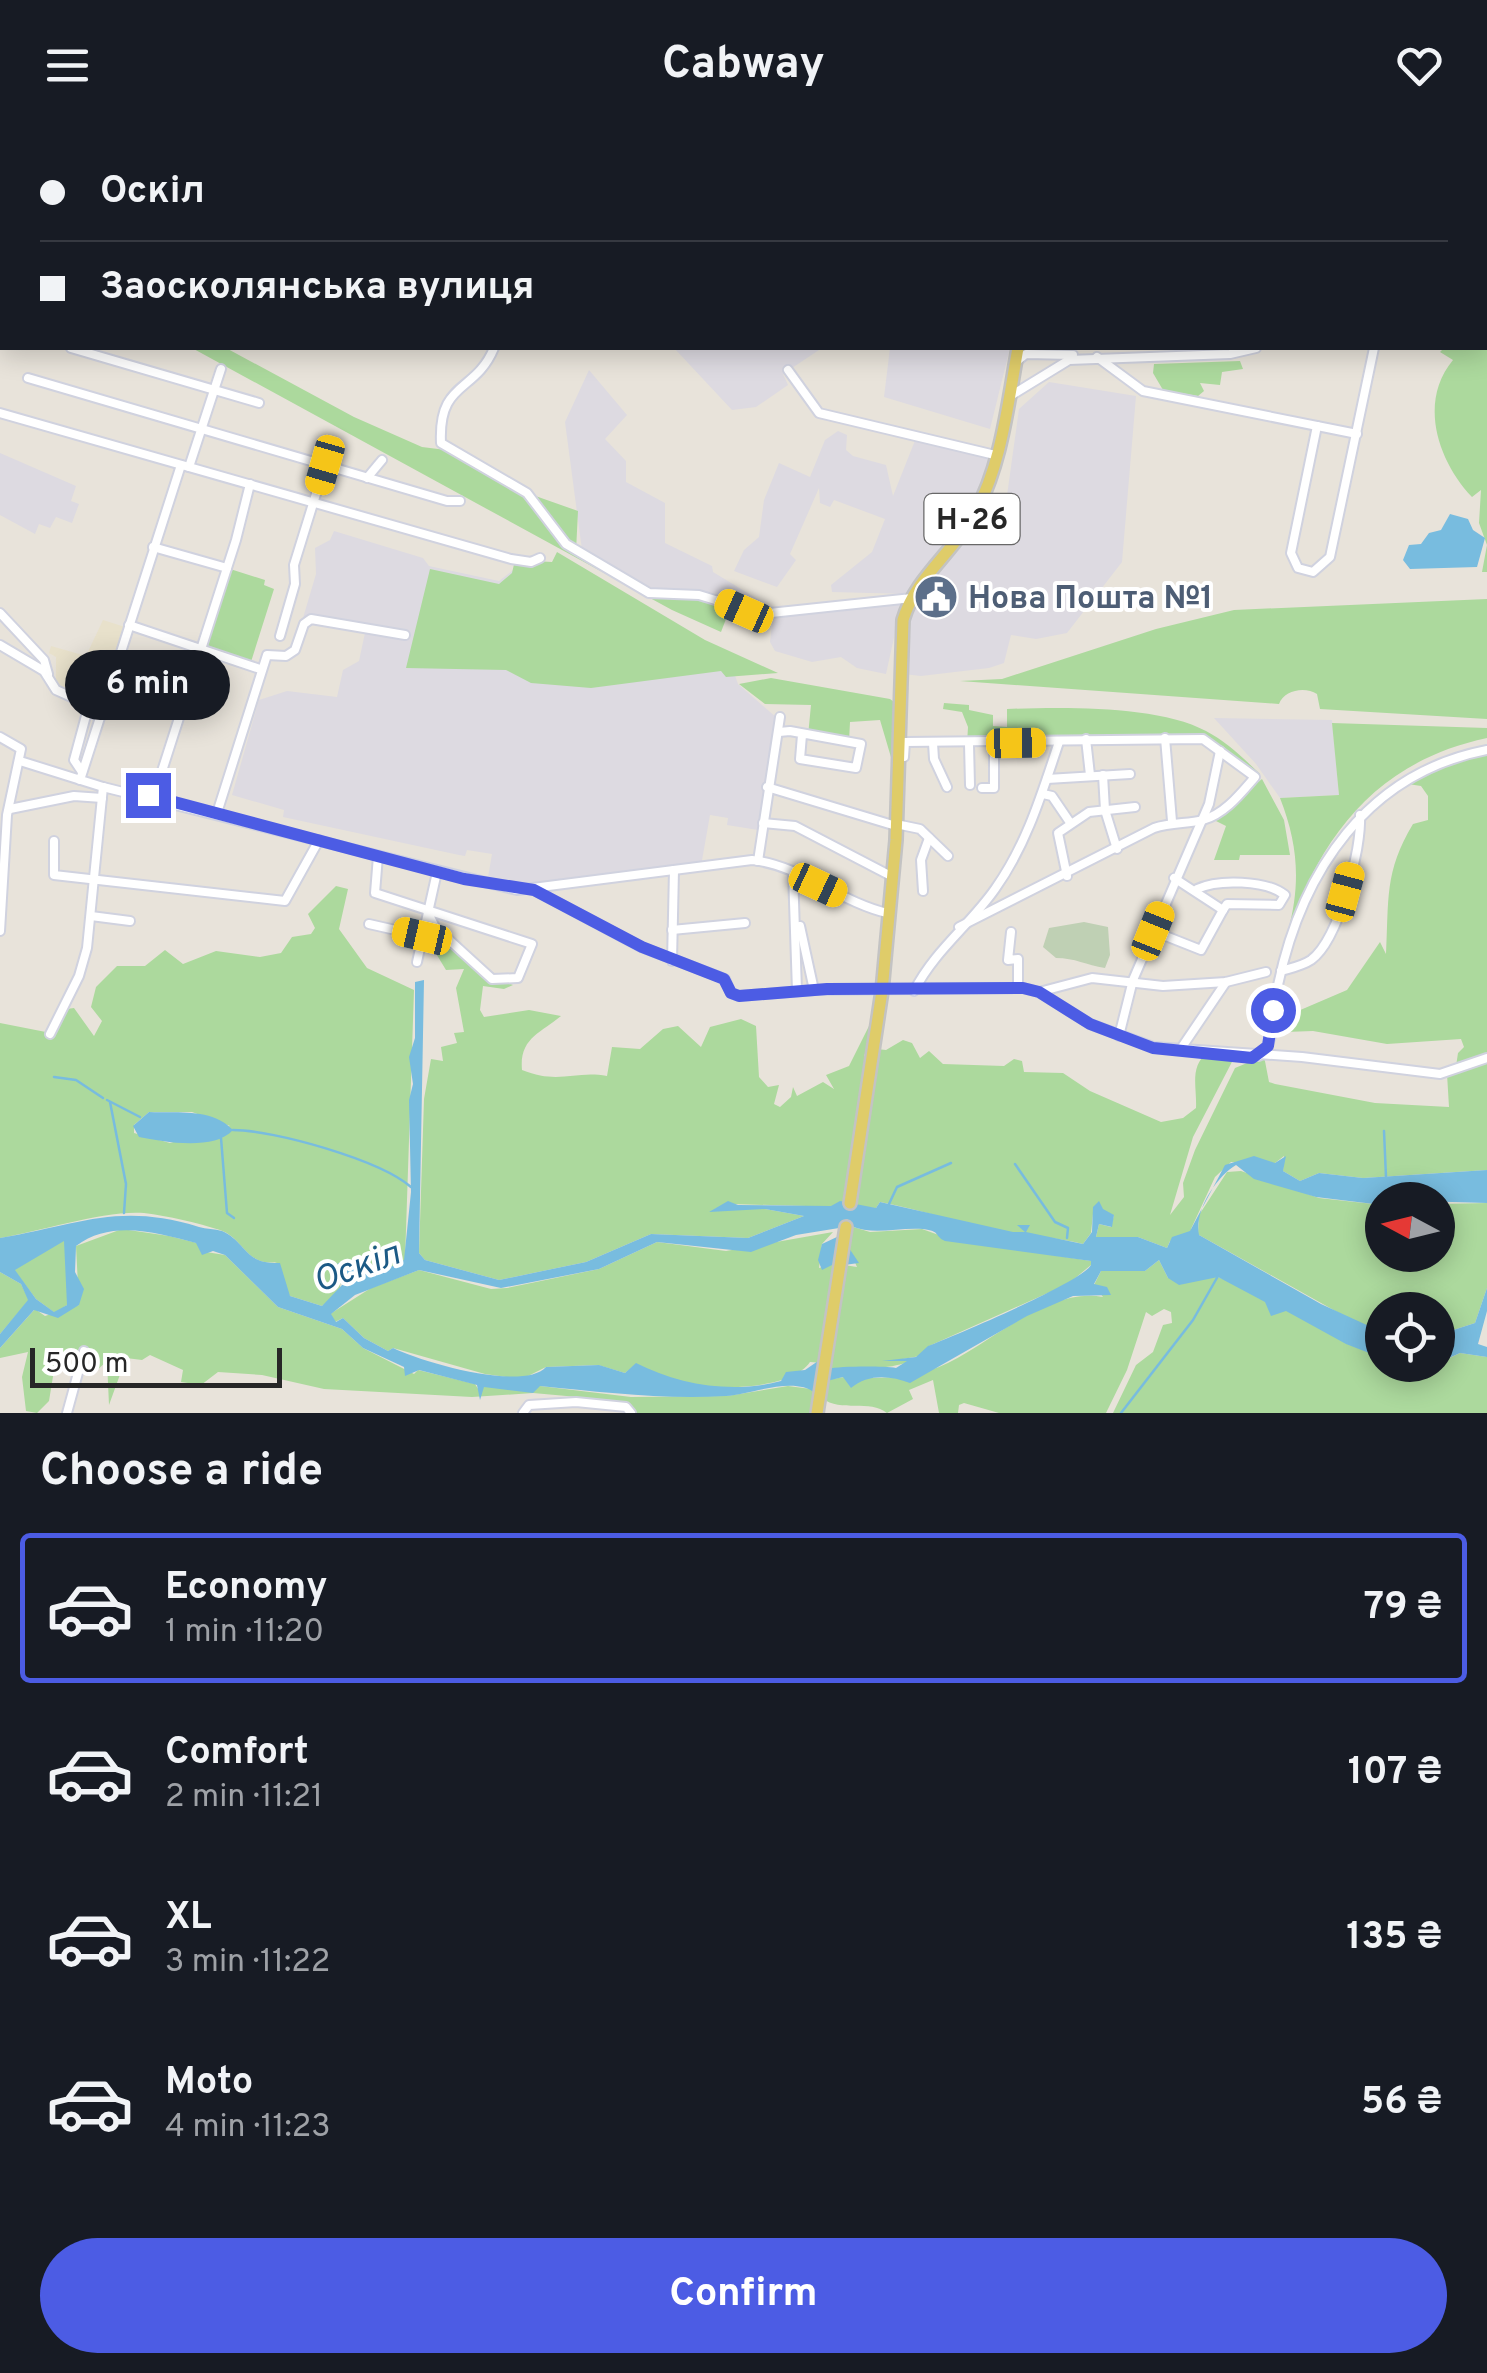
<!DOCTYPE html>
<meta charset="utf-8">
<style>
:root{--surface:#171b24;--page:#20242c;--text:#f1f3f6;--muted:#9ea1a6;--line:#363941;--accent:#4c5ce4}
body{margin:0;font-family:Overpass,sans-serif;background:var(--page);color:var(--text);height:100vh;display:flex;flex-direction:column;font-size:38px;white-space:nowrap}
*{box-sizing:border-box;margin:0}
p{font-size:32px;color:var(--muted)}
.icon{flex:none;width:55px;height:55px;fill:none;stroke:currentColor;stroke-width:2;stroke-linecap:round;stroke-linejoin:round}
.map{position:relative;height:1283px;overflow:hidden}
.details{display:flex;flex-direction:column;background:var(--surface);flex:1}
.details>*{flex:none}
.hud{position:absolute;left:0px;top:0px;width:1488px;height:220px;box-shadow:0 5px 25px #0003;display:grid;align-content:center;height:220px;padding:0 40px;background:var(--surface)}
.needle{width:65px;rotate:277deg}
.buttons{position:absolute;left:1365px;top:1052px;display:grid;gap:20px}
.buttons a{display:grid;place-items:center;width:90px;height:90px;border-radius:50%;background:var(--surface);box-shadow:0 5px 25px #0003;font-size:50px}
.scale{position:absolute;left:30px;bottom:25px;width:252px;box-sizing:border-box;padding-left:10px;border:5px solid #272727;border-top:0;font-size:28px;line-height:35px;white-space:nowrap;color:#272727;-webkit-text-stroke:8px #fff;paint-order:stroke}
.end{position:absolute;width:45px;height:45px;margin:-22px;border:12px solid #4c5ce4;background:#fff;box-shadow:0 0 0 5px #fff}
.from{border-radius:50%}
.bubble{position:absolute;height:70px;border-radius:35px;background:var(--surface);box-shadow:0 5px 25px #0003;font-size:32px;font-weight:700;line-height:70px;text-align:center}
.car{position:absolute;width:30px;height:60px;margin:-30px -15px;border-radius:12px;box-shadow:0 0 8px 2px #0007;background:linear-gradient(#f5c518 24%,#345 0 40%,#f5c518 0 76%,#345 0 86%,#f5c518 0)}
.hud b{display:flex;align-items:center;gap:35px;height:95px;font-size:38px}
.hud b+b{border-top:2px solid var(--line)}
.hud i{width:25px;height:25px;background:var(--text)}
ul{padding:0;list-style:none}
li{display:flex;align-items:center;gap:30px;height:150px;margin:0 20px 15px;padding:0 20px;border:5px solid transparent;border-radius:10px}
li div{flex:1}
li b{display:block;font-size:38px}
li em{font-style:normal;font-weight:700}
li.current{border-color:var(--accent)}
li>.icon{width:90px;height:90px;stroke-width:1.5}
h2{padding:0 40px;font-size:45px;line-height:120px}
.button{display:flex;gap:20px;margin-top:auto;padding:20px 40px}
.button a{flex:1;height:115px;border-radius:60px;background:var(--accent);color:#fff;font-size:40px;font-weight:700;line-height:115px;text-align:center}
header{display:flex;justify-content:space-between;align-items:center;height:130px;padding:0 40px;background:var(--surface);font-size:45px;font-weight:700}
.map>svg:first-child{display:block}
.industrial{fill:#dddae1}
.education{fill:#e8e1cb}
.green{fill:#acd99d;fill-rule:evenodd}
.cemetery{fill:#bfd0b4}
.water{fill:#78bcdf;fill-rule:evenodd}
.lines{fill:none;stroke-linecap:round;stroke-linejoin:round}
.stream{stroke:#78bcdf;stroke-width:2.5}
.minor-casing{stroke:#d0d2df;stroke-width:12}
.major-casing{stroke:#c3c3c3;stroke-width:16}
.minor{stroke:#fff;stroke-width:8}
.major{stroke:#dfcc69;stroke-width:11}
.rail{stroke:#9e9faf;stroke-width:2.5}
.route{stroke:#4c5ce4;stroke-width:12}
.labels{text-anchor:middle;stroke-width:8;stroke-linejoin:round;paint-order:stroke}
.shield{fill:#fff;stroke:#686868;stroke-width:2.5}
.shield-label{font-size:30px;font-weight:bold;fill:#272727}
.service-label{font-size:32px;font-weight:bold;fill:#4e5e75;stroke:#fff;text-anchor:start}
.water-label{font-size:35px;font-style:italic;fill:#1c5a86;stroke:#fff}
</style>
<header><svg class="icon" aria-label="menu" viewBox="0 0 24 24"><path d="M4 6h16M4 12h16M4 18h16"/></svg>Cabway<svg class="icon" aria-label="heart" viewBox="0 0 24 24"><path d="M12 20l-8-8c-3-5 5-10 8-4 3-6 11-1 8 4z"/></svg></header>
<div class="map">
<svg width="1487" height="1283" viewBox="0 0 1487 1283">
<rect width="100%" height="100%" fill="#e8e3da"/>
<g class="industrial">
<polygon points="674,218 822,218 783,244 788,255 756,277 732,280"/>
<polygon points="890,218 1010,218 990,299 884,267"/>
<polygon points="589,240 627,285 605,309 626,331 626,352 665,373 665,413 712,436 713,442 769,476 767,480 710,462 658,461 582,420 565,292"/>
<polygon points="1049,252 1136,266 1122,432 1067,503 1036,509 1011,505 1004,533 989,538 921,546 903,544 912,475 982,388 1000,391 1001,409 1019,279"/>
<polygon points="838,301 847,305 846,320 853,326 886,335 893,366 916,308 992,327 977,372 953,410 909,464 832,462 831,455 872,422 885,389 834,370 830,377 820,373 819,358 790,424 796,430 777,457 734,441 744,420 759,407 764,370 779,333 810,347 825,310"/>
<polygon points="0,323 76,356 71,371 79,374 72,393 56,387 50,398 39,394 35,404 0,385"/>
<polygon points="334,401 423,428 429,436 499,451 517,437 731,535 738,554 777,588 758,700 727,695 728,688 710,685 701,736 534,760 487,753 492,724 467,720 465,726 459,725 283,687 284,680 232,665 259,570 287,561 337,567 343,540 359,531 366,498 303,488 316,444 315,418 330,410"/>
<polygon points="902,471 886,544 857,538 841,527 812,532 775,521 770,512 773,486"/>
<polygon points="1214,588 1332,590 1339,665 1280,668 1256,634"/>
</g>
<polygon class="education" points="103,490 125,497 100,573 56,556 56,527 49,523 51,516 86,526"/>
<g class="green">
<path d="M1460 0H1487V442H1482L1487 415 1479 393 1481 360 1472 367C1438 331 1418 272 1453 230L1440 222 1444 218H1485V2Z"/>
<polygon points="192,218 226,218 354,287 422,317 446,320 527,363 578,381 576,421 649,463 690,464 731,476 721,502 672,480"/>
<polygon points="1240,231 1243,239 1222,242 1220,255 1200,253 1204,261 1198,266 1163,260 1153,243 1154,234"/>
<polygon points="557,422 705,510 778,543 726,547 721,541 591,558 531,553 506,540 406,538 430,439 499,454 512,443 515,430 552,432"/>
<polygon points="227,438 265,450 264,455 274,459 250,535 201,520"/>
<path d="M1487 469V589L1320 579 1317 564C1305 556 1284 560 1279 574L960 551 1002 549 1156 499 1234 480Z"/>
<polygon points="771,548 890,569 894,572 893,634 880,590 850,592 849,611 808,606 811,575 765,574 739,554"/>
<path d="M944 573 969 575V580L993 585V596L1007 597V579C1062 577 1158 575 1206 601 1227 612 1243 628 1260 644L1255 647 1192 609 967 614 968 597 962 582 943 579Z"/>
<path d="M1332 593 1487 598V608C1379 631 1323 702 1288 801 1301 753 1298 714 1280 668L1339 665Z"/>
<path d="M1487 623V1040L1363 1048 1319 1043 1300 1051 1283 1041 1284 1026 1275 1033 1231 1032 1215 1047 1191 1099 1198 1104 1199 1085 1227 1042 1241 1041 1319 1068 1382 1075V1125H1438V1074L1487 1073V1158L1475 1193 1438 1205V1180H1382V1202L1364 1197 1199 1105 1170 1111 1167 1118 1138 1107H1096L1099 1094 1111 1097 1114 1085 1093 1084 1091 1103 1083 1114C1044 1104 1002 1105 965 1094 937 1085 910 1078 880 1072L876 1078 731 1074 715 1079H765L804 1086 748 1108 651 1104 586 1132 499 1150 425 1130 419 1123 424 969 431 929 443 931 441 917 457 913 454 903 464 902 456 858 464 839 446 840 429 812 435 807 447 818 454 812 487 845 513 855 504 859 483 856 480 880 484 887 529 880 561 886C541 903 519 908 522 940 559 955 575 940 607 946L612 917 640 919 663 899 678 896 701 917 710 897 741 889 756 896 759 947 768 957 779 955 774 974 780 977 791 967 793 957 797 966 823 952 834 959 826 945 849 936 877 880 864 927 868 933 877 919 886 920 903 910 912 913 920 928 929 921 943 934 1004 936 1014 929 1022 931 1024 942 1063 943 1090 961 1161 992 1183 988 1196 978C1197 956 1189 937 1208 922L1234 928 1193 1007 1170 1085 1184 1067 1183 1053 1195 1020 1235 938 1264 926 1269 952 1275 954 1375 973 1449 977 1447 944 1455 943 1458 923 1464 917 1461 909 1387 914 1313 901 1285 902V895L1298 881 1347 860 1380 812 1386 824C1389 770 1384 742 1413 694L1428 690V666L1421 656 1408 654 1441 634Z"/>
<polygon points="1262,649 1284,690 1290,725 1240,725 1239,730 1214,730 1226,696 1212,689"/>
<path d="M336 756 348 759 339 799 367 838 414 860 405 1130 377 1145 341 1133 340 1162 322 1176 290 1166 258 1140 277 1132C246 1137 244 1108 220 1100 198 1093 168 1086 144 1083 105 1080 42 1101 0 1108V893L56 904 50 897C55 883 60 880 74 878L94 906 102 891 91 877 96 857 117 836H145L165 820 183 834 216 821 260 827 281 823 292 807 311 804 315 798 308 784ZM149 982H192L230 996 170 1013 134 1003V995Z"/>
<path d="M850 1096 870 1102 922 1099 950 1109 1091 1131V1135L1068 1154 929 1216 920 1226 897 1230 910 1231C891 1240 852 1239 828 1239L844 1135 857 1137 849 1119Z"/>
<polygon points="122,1099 169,1106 197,1113 206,1122 225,1125 278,1177 342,1199 363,1218 414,1244 418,1240 475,1254 480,1262 484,1256 540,1256 631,1267 727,1266 788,1256 811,1259 815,1263 814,1283 625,1283 624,1277 611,1270 533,1263 472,1267 324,1259 262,1245 218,1242 201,1255 181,1252 183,1240 150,1225 142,1230 126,1228 109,1275 107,1231 94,1243 95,1226 89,1222 82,1229 56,1228 49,1271 37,1283 26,1281 22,1247 28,1222 0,1228 0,1218 35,1179 45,1186 79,1175 76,1116"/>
<path d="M833 1102 822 1114 819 1138 832 1134 834 1139 823 1233 810 1232C790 1262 704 1261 673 1251 660 1247 648 1239 636 1234L625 1243 598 1235 546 1237 522 1249 485 1244 393 1218 388 1221 364 1208 343 1188 335 1192 330 1184 371 1158 419 1140 491 1159 507 1158 599 1139 657 1112 726 1121Z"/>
<polygon points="63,1109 68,1116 67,1175 55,1183 36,1169 14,1140"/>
<path d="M1159 1130 1168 1148C1181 1147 1203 1142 1215 1146 1271 1166 1324 1205 1382 1228V1235L1431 1237 1460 1223 1487 1227V1283H1113L1136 1235 1153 1222 1163 1195 1172 1193 1171 1182 1164 1179 1152 1186 1146 1182 1127 1240 1106 1283H999L964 1273 959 1275 958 1283H939L933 1250 909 1260 913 1269 887 1283C870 1269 841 1283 822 1268L827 1250 844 1247 851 1257 861 1248C887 1248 914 1247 939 1237 989 1216 1045 1157 1103 1167L1094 1155 1101 1141H1145Z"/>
<polygon points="0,1142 21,1154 29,1170 0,1204"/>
</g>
<path class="cemetery" d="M1084 792 1108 797 1110 825 1105 838C1086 835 1075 828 1056 828L1043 817 1049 798Z"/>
<g class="water">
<polygon points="1450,384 1468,389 1473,400 1485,408 1477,437 1410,439 1403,430 1409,415 1421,414 1429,403 1441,400"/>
<path d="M424 850 419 1123 425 1130 499 1150 586 1132 651 1104 748 1108 804 1086 765 1079 709 1082 728 1071 738 1075 831 1076 840 1071 876 1078 880 1072 1013 1102H1025L1017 1095H1030L1026 1102 1083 1114 1092 1102 1093 1077 1099 1071 1103 1079 1114 1085 1112 1097 1099 1094 1096 1107H1138L1167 1118 1172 1107 1190 1101 1225 1035 1254 1026 1275 1033 1286 1026 1283 1041 1300 1051 1319 1043 1363 1048 1487 1040V1073L1382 1070V1075L1316 1067 1254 1049 1236 1035C1216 1047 1194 1081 1199 1105L1321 1174 1382 1202V1228L1346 1214 1286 1181 1271 1186 1265 1172 1218 1147 1179 1155 1168 1148 1159 1130 1145 1141H1101L1094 1154 1107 1157 1111 1165 1073 1166 1027 1186 910 1253C890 1245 867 1244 851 1258L843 1247 827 1251 815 1263C794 1246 752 1264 726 1266 664 1270 602 1262 540 1256L533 1263 484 1257 480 1270 477 1255 419 1240 405 1246 404 1237 363 1218 342 1199 278 1177 225 1125 213 1121 202 1125 196 1113C157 1103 112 1089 76 1116L75 1142 84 1159 79 1175 58 1188 34 1180 0 1218V1204L28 1170 21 1154 0 1142V1108C79 1095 118 1072 199 1097 206 1099 215 1099 222 1101 248 1113 243 1134 280 1133L290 1166 322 1176 343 1154 335 1141 338 1133 377 1144 404 1130 411 1062 409 970 413 954 409 927 415 908V852ZM851 1096C874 1106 898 1097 923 1099 941 1101 934 1106 945 1111L1091 1131V1135C1082 1152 954 1206 928 1216L916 1227 882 1231H907L896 1238C884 1236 839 1236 828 1239L821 1229 805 1240 786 1242 781 1251C733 1264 679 1255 636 1233L625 1243 599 1235 546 1237C523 1262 422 1232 393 1218L388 1221 364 1208 343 1188 336 1192 331 1184 355 1165 419 1140 501 1158 599 1139 657 1112 751 1122 796 1105 839 1098V1106L822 1114 818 1130 822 1140 832 1135 833 1146 844 1135 859 1133 849 1118ZM64 1111 67 1175 54 1182 36 1169 15 1140Z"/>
<path d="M149 982C177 983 213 978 233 1000 214 1021 164 1012 139 1007L133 996Z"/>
<polygon points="1487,1158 1487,1181 1478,1214 1487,1217 1487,1227 1460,1223 1438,1233 1438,1205 1475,1193"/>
</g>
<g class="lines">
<g class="stream">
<polyline points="54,947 76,950 103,968"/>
<polyline points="107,970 140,987"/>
<polyline points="110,972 126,1054 124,1083"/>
<path d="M233 1000C274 1000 380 1030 411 1057"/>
<polyline points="1384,1001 1386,1047"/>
<polyline points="221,1008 227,1083 234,1088"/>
<polyline points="1015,1034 1055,1092 1068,1098 1067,1108"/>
<polyline points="889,1074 897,1057 951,1033"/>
<polyline points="1121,1283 1193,1190 1218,1146"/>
</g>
<defs>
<g id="minor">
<polyline points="932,0 938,2"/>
<polyline points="1404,0 1404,2"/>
<polyline points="510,2 510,0"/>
<polyline points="1451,2 1453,0"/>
<polyline points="71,218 259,273"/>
<path d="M494 218C475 264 438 250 441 313L527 363 566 414 649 463 699 465 761 484 912 468"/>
<polyline points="1097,227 1143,261 1357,304"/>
<polyline points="1016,232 1026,224 1073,225"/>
<polyline points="788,240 819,283 995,325"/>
<polyline points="28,248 447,371 460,371"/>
<polyline points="1012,265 1069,230 1230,224 1256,218"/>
<polyline points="0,283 511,429 531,432 540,428"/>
<polyline points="1317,296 1291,423 1298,438 1313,442 1330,427 1374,218"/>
<polyline points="189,337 221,239"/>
<polyline points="367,348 382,330"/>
<polyline points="153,417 227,438"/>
<polyline points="0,483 44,530 48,544"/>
<polyline points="129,495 260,539"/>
<polyline points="280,506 295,454 294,435 325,335"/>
<polyline points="0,515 44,541 56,560 85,573 87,582"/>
<polyline points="108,558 181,584"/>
<polyline points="779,602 790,601 861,614 856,638 800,629 802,605"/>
<polyline points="0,607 21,619 7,685 0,801"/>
<polyline points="1165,608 1172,691"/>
<polyline points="1086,609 1090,645"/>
<polyline points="933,613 934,629 947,657"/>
<polyline points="969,614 970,655"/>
<path d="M904 627 905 612 1203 609 1255 647C1241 663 1225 684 1203 690 1187 694 1171 692 1154 698L959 797"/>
<path d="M20 631 103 657 517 760 752 730C800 735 840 772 887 783"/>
<polyline points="82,642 74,630 87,582 99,586"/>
<polyline points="1103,645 1105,680 1117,719"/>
<polyline points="1047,649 1130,644"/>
<polyline points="80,650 181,335"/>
<polyline points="767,657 896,696"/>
<polyline points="982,658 994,658 994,613"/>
<polyline points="1043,664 1052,666 1069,691"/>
<polyline points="154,666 236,410 250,354"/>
<polyline points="10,679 74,666 102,668"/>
<polyline points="217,683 267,525 286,526 295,520 304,494 311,489 405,505"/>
<polyline points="763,693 795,696 891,746"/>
<polyline points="896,694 920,699 948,726"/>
<polyline points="54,711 54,745 285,771 319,710"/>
<polyline points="378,726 375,763 532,814 518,848 492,849 435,797 427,781"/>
<polyline points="758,731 780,587"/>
<polyline points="793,742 797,861"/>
<polyline points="1067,746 1058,703 1089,682 1135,677"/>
<polyline points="1174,748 1223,780"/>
<path d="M1197 759C1218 749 1266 750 1285 765L1279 775 1227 774 1223 780"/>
<polyline points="534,760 641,817 725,849 731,863 739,866 814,860 1023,858 1039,862 1090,894 1153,917 1302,927 1440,944 1487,928"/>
<polyline points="923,761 921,730 929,708"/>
<polyline points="91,786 130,791"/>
<polyline points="369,794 422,806"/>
<polyline points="800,796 814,860"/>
<polyline points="672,800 745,793"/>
<polyline points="1153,801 1201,820 1223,780"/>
<polyline points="1011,802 1008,830 1018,829 1018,857"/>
<polyline points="672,831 674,740"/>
<polyline points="417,832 437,742"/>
<path d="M1281 841C1291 838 1302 836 1311 830 1339 810 1362 719 1360 685"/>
<path d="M914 861C935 820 969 796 995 759 1027 714 1042 663 1059 612"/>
<polyline points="1039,862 1092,848 1163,856 1226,852 1266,842"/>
<polyline points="50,904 79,846 87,818 103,657"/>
<polyline points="1119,906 1133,850 1209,674 1220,621"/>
<polyline points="1180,920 1226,852"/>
<path d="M1259 926C1277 911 1274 878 1278 855 1302 741 1367 643 1487 620"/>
<polyline points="67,1283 84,1221"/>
<polyline points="523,1283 529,1275 576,1272 626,1277 631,1283"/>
</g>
<g id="major">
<polyline points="1051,2 1051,0"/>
<path d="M850 1073 882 861 896 710 903 490C915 449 951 424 972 388 1001 340 1008 273 1018 218"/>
<polyline points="817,1283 846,1097"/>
</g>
</defs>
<use href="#minor" class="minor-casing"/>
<use href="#major" class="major-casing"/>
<use href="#minor" class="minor"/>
<use href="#major" class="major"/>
<polyline class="rail" points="913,2 914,0"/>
</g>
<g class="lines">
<polyline class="route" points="148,665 464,749 534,760 642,817 724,849 731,863 739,866 827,859 1023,858 1039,862 1090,894 1153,918 1252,928 1268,916 1273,880"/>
</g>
<defs>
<symbol id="civic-disc" viewBox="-11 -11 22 22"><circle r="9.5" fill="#5c6f8a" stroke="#fff"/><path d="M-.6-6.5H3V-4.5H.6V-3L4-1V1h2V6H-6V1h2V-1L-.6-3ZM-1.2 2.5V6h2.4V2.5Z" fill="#fff"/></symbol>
</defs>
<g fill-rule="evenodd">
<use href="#civic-disc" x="911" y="442" width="50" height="50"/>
</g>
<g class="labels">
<rect class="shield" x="924.5" y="364" width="95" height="50" rx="8"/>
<g class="shield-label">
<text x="972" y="399">Н-26</text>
</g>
<g class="service-label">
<text x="968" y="478">Нова Пошта №1</text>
</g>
<g class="water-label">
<text transform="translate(356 1136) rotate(-20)" y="12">Оскіл</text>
</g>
</g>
</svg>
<div class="buttons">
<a><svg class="needle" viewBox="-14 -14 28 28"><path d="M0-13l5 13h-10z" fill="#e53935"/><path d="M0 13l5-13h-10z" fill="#9ea1a6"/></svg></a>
<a><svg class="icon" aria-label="locate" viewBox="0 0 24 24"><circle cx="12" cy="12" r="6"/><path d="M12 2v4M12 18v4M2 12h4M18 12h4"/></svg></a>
</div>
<div class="scale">500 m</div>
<i class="end from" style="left:1273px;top:880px"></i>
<i class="end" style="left:148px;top:665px"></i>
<div class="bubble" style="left:65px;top:520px;width:165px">6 min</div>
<i class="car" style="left:325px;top:335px;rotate:196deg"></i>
<i class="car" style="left:744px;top:481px;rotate:294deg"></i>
<i class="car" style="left:1016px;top:613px;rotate:89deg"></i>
<i class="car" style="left:818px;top:755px;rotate:115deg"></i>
<i class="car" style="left:1345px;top:762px;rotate:15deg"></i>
<i class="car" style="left:1153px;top:801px;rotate:22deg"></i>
<i class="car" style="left:422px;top:806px;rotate:283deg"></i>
<div class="hud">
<b><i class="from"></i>Оскіл</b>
<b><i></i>Заосколянська вулиця</b>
</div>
</div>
<section class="details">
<h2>Choose a ride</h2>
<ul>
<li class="current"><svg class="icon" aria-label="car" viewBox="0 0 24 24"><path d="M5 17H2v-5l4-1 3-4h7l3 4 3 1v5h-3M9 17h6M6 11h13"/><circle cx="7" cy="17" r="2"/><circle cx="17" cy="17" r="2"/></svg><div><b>Economy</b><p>1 min · 11:20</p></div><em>79 ₴</em></li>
<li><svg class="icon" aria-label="car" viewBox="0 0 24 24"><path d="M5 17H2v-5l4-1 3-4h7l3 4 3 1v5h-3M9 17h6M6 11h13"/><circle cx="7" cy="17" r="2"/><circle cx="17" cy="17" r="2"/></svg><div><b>Comfort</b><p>2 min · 11:21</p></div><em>107 ₴</em></li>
<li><svg class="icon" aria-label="car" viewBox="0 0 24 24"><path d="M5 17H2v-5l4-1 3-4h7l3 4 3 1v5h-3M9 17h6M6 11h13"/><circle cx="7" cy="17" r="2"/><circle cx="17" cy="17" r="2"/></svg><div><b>XL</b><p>3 min · 11:22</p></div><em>135 ₴</em></li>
<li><svg class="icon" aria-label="car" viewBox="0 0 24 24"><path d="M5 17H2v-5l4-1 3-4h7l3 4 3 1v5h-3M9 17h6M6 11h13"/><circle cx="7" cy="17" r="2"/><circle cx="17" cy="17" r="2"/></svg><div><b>Moto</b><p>4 min · 11:23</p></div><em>56 ₴</em></li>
</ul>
<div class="button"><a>Confirm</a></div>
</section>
